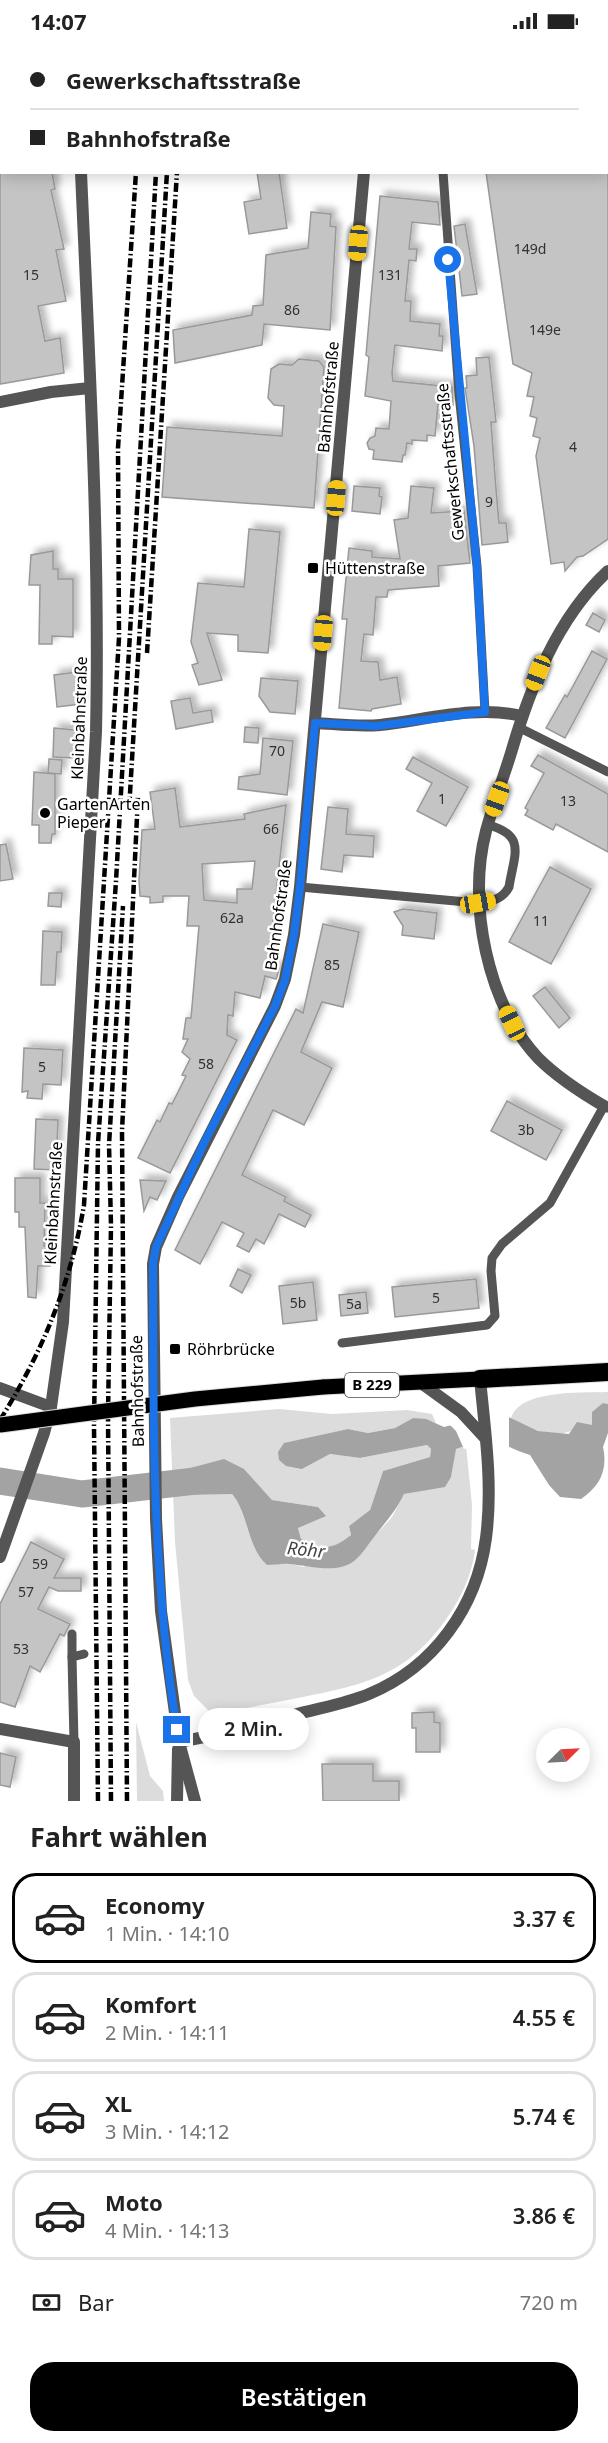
<!DOCTYPE html>
<html lang="de">
<meta charset="utf-8">
<style>
:root{--surface:#fff;--page:#f2f2f2;--text:#222;--muted:#767676;--line:#e0e0e0;--accent:#000}
body{margin:0;font-family:"Noto Sans",sans-serif;background:var(--page);color:var(--text);height:100vh;display:flex;flex-direction:column;font-size:22px;white-space:nowrap}
*{box-sizing:border-box;margin:0}
p{font-size:20px;color:var(--muted)}
.icon{flex:none;width:33px;height:33px;fill:none;stroke:currentColor;stroke-width:2;stroke-linecap:round;stroke-linejoin:round}
.map{position:relative;height:1759px;overflow:hidden}
.sheet{display:flex;flex-direction:column;background:var(--surface);flex:1}
.sheet>*{flex:none}
.banner{position:absolute;left:0px;top:0px;width:609px;height:132px;box-shadow:0 3px 15px #0003;display:grid;align-content:center;height:132px;padding:0 30px;background:var(--surface)}
.needle{width:39px;rotate:66deg}
.controls{position:absolute;left:536px;top:1686px;display:grid;gap:12px}
.controls a{display:grid;place-items:center;width:54px;height:54px;border-radius:50%;background:var(--surface);box-shadow:0 3px 15px #0003;font-size:30px}
.end{position:absolute;width:27px;height:27px;margin:-14px;border:8px solid #1a73e8;background:#fff;box-shadow:0 0 0 3px #fff}
.from{border-radius:50%}
.bubble{position:absolute;height:42px;border-radius:21px;background:var(--surface);box-shadow:0 3px 15px #0003;font-size:20px;font-weight:600;line-height:42px;text-align:center}
.car{position:absolute;width:18px;height:36px;margin:-18px -9px;border-radius:8px;box-shadow:0 0 4px 2px #0007;background:linear-gradient(#f5c518 24%,#345 0 40%,#f5c518 0 76%,#345 0 86%,#f5c518 0)}
.banner b{display:flex;align-items:center;gap:21px;height:57px;font-size:22px}
.banner b+b{border-top:2px solid var(--line)}
.banner i{width:15px;height:15px;background:var(--text)}
ul{padding:0;list-style:none}
li{display:flex;align-items:center;gap:18px;height:90px;margin:0 12px 9px;padding:0 18px;border:3px solid var(--line);border-radius:24px}
li div{flex:1}
li b{display:block;font-size:22px}
li em{font-style:normal;font-weight:600}
li.selected{border-color:var(--accent)}
li>.icon{width:54px;height:54px;stroke-width:1.5}
h2{padding:0 30px;font-size:27px;line-height:72px}
.pay{display:flex;align-items:center;gap:15px;height:66px;padding:0 30px;font-size:22px}
.pay p{margin-inline-start:auto}
.cta{display:flex;gap:12px;margin-top:auto;padding:12px 30px}
.cta a{flex:1;height:69px;border-radius:24px;background:var(--accent);color:#fff;font-size:24px;font-weight:600;line-height:69px;text-align:center}
.status{display:flex;justify-content:space-between;align-items:center;height:42px;padding:0 30px;background:var(--surface);direction:ltr}
.status svg{height:16px;fill:currentColor}
.map>svg:first-child{display:block}
.green{fill:#dcdcdc}
.water{fill:#a3a3a3}
.pier{fill:#fff}
.lines{fill:none;stroke-linecap:round;stroke-linejoin:round}
.river{stroke:#a3a3a3;stroke-width:27}
.building{fill:#c4c4c4;stroke:#999;stroke-width:1.5;fill-rule:evenodd;filter:url(#shadow)}
.primary-casing{stroke:#dbdbdb;stroke-width:17}
.motorway-casing{stroke:#dbdbdb;stroke-width:20}
.service{stroke:#555;stroke-width:9}
.minor{stroke:#555;stroke-width:12}
.tertiary{stroke:#555;stroke-width:12}
.primary{stroke:#000;stroke-width:15}
.motorway{stroke:#000;stroke-width:18}
.rail{stroke:#000;stroke-width:4.5;stroke-dasharray:9 3 1.5 3;stroke-linecap:butt}
.primary-bridge-casing{stroke:#dbdbdb;stroke-width:17;stroke-linecap:butt}
.primary-bridge{stroke:#000;stroke-width:15}
.route{stroke:#1a73e8;stroke-width:8}
.poi-dot{fill:#000;stroke:#fff;stroke-width:2}
.labels{text-anchor:middle;stroke-width:5;stroke-linejoin:round;paint-order:stroke}
.number-label{font-size:14px;fill:#313131}
.shield{fill:#fff;stroke:#4c4c4c;stroke-width:1.5}
.shield-label{font-size:15px;font-weight:bold;fill:#000}
.street-label{font-size:16px;fill:#000;stroke:#fff}
.poi-label{font-size:16px;fill:#000;stroke:#fff;text-anchor:start}
.water-label{font-size:18px;font-style:italic;fill:#444;stroke:#fff}
</style>
<div class="status"><b>14:07</b><svg viewBox="0 0 49 12"><path d="M0 12V9h3v3zM5 12V6h3v6zM10 12V3h3v9zM15 12V0h3v12zM26 1h20v11H26zM47 4h2v5h-2z"/></svg></div>
<div class="map">
<svg width="608" height="1759" viewBox="0 0 608 1759">
<defs>
<filter id="shadow"><feDropShadow dx="5" dy="-5" stdDeviation="3" flood-color="#0004"/></filter>
</defs>
<rect width="100%" height="100%" fill="#fff"/>
<g class="green">
<path d="M608 1350V1362L603 1361 592 1383 561 1392 538 1389 511 1377C518 1347 583 1351 608 1350Z"/>
<path d="M279 1367 332 1372 407 1368 432 1372 436 1381 413 1376 395 1386 368 1391 348 1387 284 1402 302 1427 330 1412 360 1416 427 1403 431 1407 430 1415 383 1429 370 1468 349 1484 351 1493C332 1508 323 1509 301 1497L298 1486 318 1465 272 1458 244 1427 177 1452H232C249 1472 247 1506 267 1523L289 1521 303 1525 374 1495 392 1475 404 1452 418 1449 451 1435 455 1407 466 1404 472 1463 471 1507 475 1508C472 1533 461 1556 447 1576 407 1633 367 1642 303 1655 273 1661 243 1667 212 1672L194 1654 188 1638 175 1500 170 1376Z"/>
<polygon points="136,1680 150,1734 163,1749 164,1759 137,1759"/>
</g>
<path class="water" d="M603 1361 608 1362V1391L603 1405C608 1428 600 1444 581 1457L560 1455 549 1443 530 1413C520 1410 512 1406 503 1402 489 1397 469 1403 456 1407L451 1435 445 1445 404 1452C396 1469 386 1479 375 1494 368 1502 363 1512 354 1519 337 1532 310 1524 290 1522 283 1521 275 1523 267 1523 247 1506 249 1472 232 1452L177 1453 179 1429 224 1417 244 1427 272 1458 318 1465 326 1474 298 1486 301 1497C323 1508 332 1508 351 1493L349 1484 370 1468 383 1429 430 1415 431 1407 427 1403 360 1416 330 1412 302 1427 286 1424 279 1418 278 1410 284 1401 348 1387 368 1391 395 1386 413 1376 426 1377 444 1385 500 1371 538 1389 569 1392 577 1380 592 1383V1370Z"/>
<polygon class="pier" points="471,1369 501,1369 509,1373 509,1409 500,1404 475,1404 464,1407 456,1389 448,1381"/>
<g class="lines">
<polyline class="river" points="0,1439 82,1452 213,1437"/>
</g>
<g class="building">
<polygon points="0,130 52,130 55,147 51,148 64,207 56,208 66,259 38,264 45,299 60,296 64,331 0,342"/>
<polygon points="257,130 279,130 287,186 249,192 244,160 261,157"/>
<polygon points="486,130 608,130 608,497 583,514 577,515 565,529 564,520 551,522 536,414 540,396 533,394 537,376 530,374 534,355 527,354 532,331 513,322"/>
<polygon points="380,154 438,160 440,183 412,180 409,207 417,207 416,219 409,218 405,259 411,259 410,279 440,282 439,294 443,294 442,309 395,303 392,331 393,339 452,345 453,363 438,362 435,394 427,393 427,399 412,398 412,402 407,401 405,413 403,413 402,420 373,417 374,408 369,407 367,401 370,396 375,394 376,386 389,387 391,359 365,354 369,315 366,313"/>
<polygon points="311,170 331,172 330,184 336,185 330,288 264,282 262,303 175,321 173,288 252,273 253,264 263,263 266,213 308,206"/>
<polygon points="465,182 477,252 462,254 454,184"/>
<polygon points="489,315 496,380 491,380 496,447 499,481 506,481 508,500 482,503 474,404 465,346 467,346 466,334 477,333 476,316"/>
<polygon points="299,317 319,319 324,325 314,466 162,455 167,385 282,394 284,364 274,363 268,356 271,327 279,322 292,323"/>
<polygon points="354,444 380,446 379,454 382,455 380,472 352,469"/>
<polygon points="411,444 434,446 431,471 464,469 470,521 438,524 439,544 388,548 387,555 376,555 373,593 364,592 361,619 378,620 380,638 397,635 401,662 372,667 371,669 339,666 347,577 342,577 349,506 372,509 372,515 400,517 394,478 408,476"/>
<polygon points="249,487 280,490 268,611 238,609 238,593 207,591 222,638 199,643 192,623 198,621 191,600 198,541 244,545"/>
<polygon points="53,509 53,527 58,527 58,537 73,537 73,595 52,594 52,602 39,602 40,543 29,543 31,513"/>
<polygon points="593,571 605,578 599,590 586,583"/>
<polygon points="592,609 607,617 565,696 546,686 565,653 567,655"/>
<polygon points="77,630 81,662 57,665 54,633"/>
<polygon points="261,636 298,639 295,672 270,670 259,654"/>
<polygon points="190,656 193,671 211,668 213,680 176,687 171,659"/>
<polygon points="245,685 259,686 258,701 244,700"/>
<polygon points="54,686 75,688 74,716 53,715"/>
<polygon points="263,696 293,699 287,753 238,747 239,735 260,732"/>
<polygon points="538,713 608,752 608,810 556,782 553,788 525,773 528,768 525,766 544,731 531,724"/>
<polygon points="413,715 468,745 446,784 417,769 432,741 406,727"/>
<polygon points="49,717 62,718 61,732 48,731"/>
<polygon points="34,730 55,732 55,792 52,792 51,801 39,801 39,783 32,783"/>
<path d="M175 746 180 785 245 777 244 772 286 763 268 923 279 926 277 935 276 937 265 934 260 956 235 950 233 974 228 973 227 993 237 998 170 1131 138 1116 157 1078 160 1080 169 1061 172 1062 186 1034 182 1033 190 1017 182 1010 188 997H183L186 976H191L199 884H187L189 854H163V860L150 861V855L140 854 139 838 142 788 155 787 150 750ZM255 819 252 847H237V861L204 858 202 822Z"/>
<polygon points="328,765 348,767 346,792 374,794 373,815 344,813 342,830 321,827"/>
<polygon points="6,802 13,837 0,839 0,803"/>
<polygon points="550,825 591,847 551,922 509,900"/>
<polygon points="49,851 62,851 61,865 48,864"/>
<polygon points="403,867 437,871 434,897 402,893 403,884 394,870"/>
<polygon points="323,882 359,890 343,965 322,960 301,1010 332,1026 304,1083 273,1068 242,1133 286,1155 284,1159 311,1173 305,1185 279,1172 264,1202 256,1197 249,1210 237,1204 244,1191 222,1180 200,1222 175,1208 296,967 303,971"/>
<polygon points="43,889 62,890 61,910 57,910 55,943 41,943"/>
<polygon points="545,945 570,976 559,986 533,954"/>
<polygon points="24,1006 63,1008 61,1043 43,1042 42,1057 27,1056 28,1049 22,1050"/>
<polygon points="507,1059 562,1088 546,1118 491,1089"/>
<polygon points="36,1077 58,1078 56,1128 34,1127"/>
<polygon points="15,1136 40,1136 40,1161 45,1161 44,1204 49,1204 50,1224 38,1224 36,1256 28,1255 25,1185 19,1185 19,1170 15,1170"/>
<polygon points="140,1138 166,1139 157,1158 150,1155 144,1169"/>
<polygon points="238,1227 251,1233 242,1251 230,1244"/>
<polygon points="476,1237 479,1266 395,1275 392,1245"/>
<polygon points="313,1240 317,1278 283,1282 279,1244"/>
<polygon points="366,1250 368,1271 341,1274 339,1253"/>
<polygon points="31,1500 64,1517 54,1536 81,1536 81,1549 58,1549 49,1545 38,1567 70,1582 64,1594 60,1592 40,1630 30,1624 15,1665 0,1660 0,1562"/>
<polygon points="434,1670 434,1680 440,1681 440,1710 416,1710 416,1686 412,1686 412,1671"/>
<polygon points="0,1711 16,1715 10,1745 0,1743"/>
<polygon points="322,1722 373,1722 373,1739 399,1739 399,1759 323,1759"/>
</g>
<g class="lines">
<defs>
<polyline id="primary" points="323,1345 480,1337"/>
<polyline id="motorway" points="480,1337 608,1330"/>
</defs>
<use href="#primary" class="primary-casing"/>
<use href="#motorway" class="motorway-casing"/>
<g class="service">
<polyline points="435,0 436,2"/>
<polyline points="443,130 459,352 477,524 485,670"/>
<polyline points="518,685 608,730"/>
<path d="M300 845 478 861C492 859 502 858 509 845 514 813 527 793 488 783"/>
<polyline points="342,1301 487,1283 495,1274 491,1229 492,1216 502,1202 550,1161 604,1064 607,1066"/>
<polyline points="72,1592 72,1615"/>
<polyline points="74,1700 72,1615 84,1612"/>
</g>
<g class="minor">
<polyline points="75,0 75,2"/>
<polyline points="0,360 51,350 90,346"/>
<path d="M315 681C336 682 359 685 380 683 426 678 476 663 522 674"/>
<path d="M604 1064C580 1050 558 1036 538 1016 487 961 467 861 486 789 493 763 503 737 511 711 530 646 557 576 608 529"/>
<polyline points="0,1346 51,1365"/>
<path d="M0 1515 44 1391 51 1365 63 1280 96 690C100 503 89 317 81 130"/>
<polyline points="0,1687 74,1700 74,1759"/>
</g>
<g class="tertiary">
<polyline points="375,2 375,0"/>
<polyline points="421,1341 461,1370 485,1396"/>
<path d="M179 1700C218 1693 256 1683 294 1673 319 1666 345 1662 369 1652 434 1625 477 1565 486 1496 493 1443 485 1389 480 1337"/>
<polyline points="177,1759 178,1707"/>
<polyline points="195,1759 179,1700 161,1569 156,1477 153,1222 156,1205 178,1155 275,964 285,937 294,893 300,845 364,130"/>
</g>
<use href="#primary" class="primary"/>
<use href="#motorway" class="motorway"/>
<g class="rail">
<polyline points="144,2 144,0"/>
<polyline points="164,2 164,0"/>
<polyline points="175,2 175,0"/>
<polyline points="185,2 186,0"/>
<polyline points="147,611 177,130"/>
<polyline points="129,768 167,130"/>
<path d="M0 1378C42 1311 71 1241 84 1163L119 596 118 406 136 130"/>
<polyline points="98,1759 94,1384 98,1101 116,839 156,130"/>
<polyline points="111,1759 108,1373 111,1183 109,1103 123,864"/>
<polyline points="127,1759 122,1089 138,754"/>
</g>
<defs>
<polyline id="primary-bridge" points="0,1383 195,1357 323,1345"/>
</defs>
<use href="#primary-bridge" class="primary-bridge-casing"/>
<use href="#primary-bridge" class="primary-bridge"/>
</g>
<g class="lines">
<path class="route" d="M177 1688C152 1534 153 1378 153 1222L156 1205 205 1099 275 964 285 938 294 893 300 845 315 681 377 684 485 670 477 525 448 218"/>
</g>
<g class="poi-dot">
<rect x="307" y="520" width="12" height="12" rx="3"/>
<circle cx="45" cy="771" r="6"/>
<rect x="169" y="1301" width="12" height="12" rx="3"/>
</g>
<g class="labels">
<g class="number-label">
<text x="530" y="212">149d</text>
<text x="31" y="238">15</text>
<text x="390" y="238">131</text>
<text x="292" y="273">86</text>
<text x="545" y="293">149e</text>
<text x="573" y="410">4</text>
<text x="489" y="465">9</text>
<text x="277" y="714">70</text>
<text x="442" y="762">1</text>
<text x="568" y="764">13</text>
<text x="271" y="792">66</text>
<text x="232" y="881">62a</text>
<text x="541" y="884">11</text>
<text x="332" y="928">85</text>
<text x="206" y="1027">58</text>
<text x="42" y="1030">5</text>
<text x="526" y="1093">3b</text>
<text x="436" y="1261">5</text>
<text x="298" y="1266">5b</text>
<text x="354" y="1267">5a</text>
<text x="40" y="1527">59</text>
<text x="26" y="1555">57</text>
<text x="21" y="1612">53</text>
</g>
<rect class="shield" x="345" y="1331" width="54" height="24" rx="4.5"/>
<g class="shield-label">
<text x="372" y="1348">B 229</text>
</g>
<g class="street-label">
<text transform="translate(328 355) rotate(-85)" y="6">Bahnhofstraße</text>
<text transform="translate(450 420) rotate(-96)" y="6">Gewerkschaftsstraße</text>
<text transform="translate(79 676) rotate(-88)" y="6">Kleinbahnstraße</text>
<text transform="translate(278 873) rotate(-82)" y="6">Bahnhofstraße</text>
<text transform="translate(53 1161) rotate(-87)" y="6">Kleinbahnstraße</text>
<text transform="translate(137 1349) rotate(-91)" y="6">Bahnhofstraße</text>
</g>
<g class="poi-label">
<text x="325" y="532">Hüttenstraße</text>
<text x="57" y="768">GartenArten<tspan x="57" dy="18">Pieper</tspan></text>
<text x="187" y="1313">Röhrbrücke</text>
</g>
<g class="water-label">
<text transform="translate(306 1508) rotate(6)" y="6">Röhr</text>
</g>
</g>
</svg>
<div class="controls">
<a><svg class="needle" viewBox="-14 -14 28 28"><path d="M0-13l5 13h-10z" fill="#e53935"/><path d="M0 13l5-13h-10z" fill="#767676"/></svg></a>
</div>
<i class="end from" style="left:448px;top:218px"></i>
<i class="end" style="left:177px;top:1688px"></i>
<div class="bubble" style="left:198px;top:1666px;width:111px">2 Min.</div>
<i class="car" style="left:358px;top:201px;rotate:185deg"></i>
<i class="car" style="left:336px;top:456px;rotate:5deg"></i>
<i class="car" style="left:323px;top:591px;rotate:185deg"></i>
<i class="car" style="left:538px;top:631px;rotate:201deg"></i>
<i class="car" style="left:497px;top:757px;rotate:200deg"></i>
<i class="car" style="left:478px;top:861px;rotate:81deg"></i>
<i class="car" style="left:512px;top:981px;rotate:335deg"></i>
<div class="banner">
<b><i class="from"></i>Gewerkschaftsstraße</b>
<b><i></i>Bahnhofstraße</b>
</div>
</div>
<section class="sheet">
<h2>Fahrt wählen</h2>
<ul>
<li class="selected"><svg class="icon" aria-label="car" viewBox="0 0 24 24"><path d="M5 17H2v-5l4-1 3-4h7l3 4 3 1v5h-3M9 17h6M6 11h13"/><circle cx="7" cy="17" r="2"/><circle cx="17" cy="17" r="2"/></svg><div><b>Economy</b><p>1 Min. · 14:10</p></div><em>3.37 €</em></li>
<li><svg class="icon" aria-label="car" viewBox="0 0 24 24"><path d="M5 17H2v-5l4-1 3-4h7l3 4 3 1v5h-3M9 17h6M6 11h13"/><circle cx="7" cy="17" r="2"/><circle cx="17" cy="17" r="2"/></svg><div><b>Komfort</b><p>2 Min. · 14:11</p></div><em>4.55 €</em></li>
<li><svg class="icon" aria-label="car" viewBox="0 0 24 24"><path d="M5 17H2v-5l4-1 3-4h7l3 4 3 1v5h-3M9 17h6M6 11h13"/><circle cx="7" cy="17" r="2"/><circle cx="17" cy="17" r="2"/></svg><div><b>XL</b><p>3 Min. · 14:12</p></div><em>5.74 €</em></li>
<li><svg class="icon" aria-label="car" viewBox="0 0 24 24"><path d="M5 17H2v-5l4-1 3-4h7l3 4 3 1v5h-3M9 17h6M6 11h13"/><circle cx="7" cy="17" r="2"/><circle cx="17" cy="17" r="2"/></svg><div><b>Moto</b><p>4 Min. · 14:13</p></div><em>3.86 €</em></li>
</ul>
<div class="pay"><svg class="icon" aria-label="cash" viewBox="0 0 24 24"><path d="M3 7h18v10H3z"/><circle cx="12" cy="12" r="2"/></svg>Bar<p>720 m</p></div>
<div class="cta"><a>Bestätigen</a></div>
</section>
